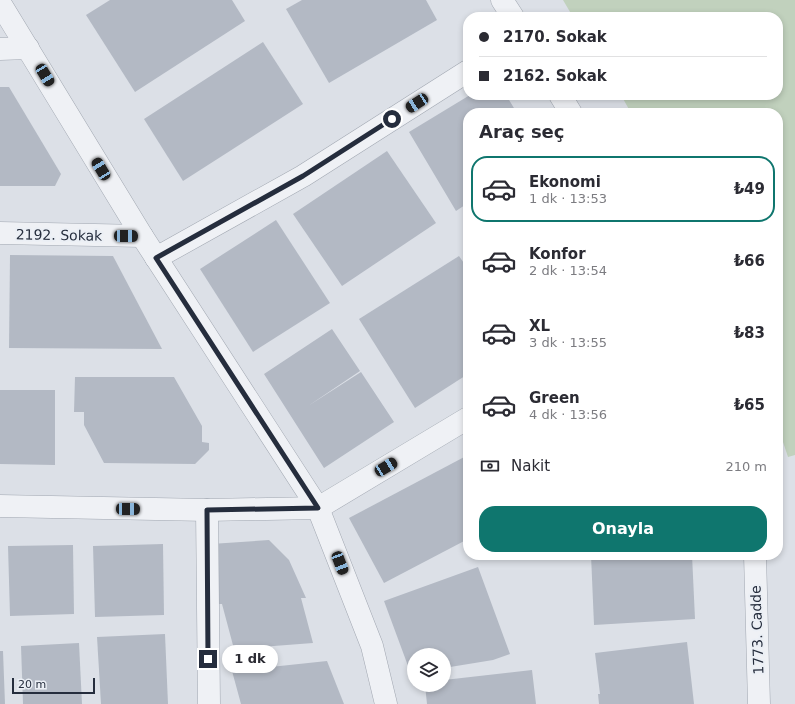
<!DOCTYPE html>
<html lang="tr">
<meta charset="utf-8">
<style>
:root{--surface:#fff;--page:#f7f7f7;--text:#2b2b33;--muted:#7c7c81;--line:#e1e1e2;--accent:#0f766e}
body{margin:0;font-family:"DejaVu Sans",sans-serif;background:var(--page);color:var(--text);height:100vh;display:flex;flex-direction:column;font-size:15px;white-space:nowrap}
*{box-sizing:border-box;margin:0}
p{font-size:13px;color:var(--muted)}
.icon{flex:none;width:22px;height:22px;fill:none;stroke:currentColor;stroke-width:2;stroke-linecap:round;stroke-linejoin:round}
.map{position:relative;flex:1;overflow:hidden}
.details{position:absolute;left:463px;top:108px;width:320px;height:452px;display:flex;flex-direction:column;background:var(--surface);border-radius:16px;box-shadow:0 2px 6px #0003}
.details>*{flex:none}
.guide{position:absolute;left:463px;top:12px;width:320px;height:88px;border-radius:16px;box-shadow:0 2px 6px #0003;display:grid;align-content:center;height:88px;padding:0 16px;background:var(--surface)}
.buttons{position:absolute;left:407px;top:648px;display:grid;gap:8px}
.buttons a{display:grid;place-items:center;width:44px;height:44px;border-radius:50%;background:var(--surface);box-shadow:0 2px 6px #0003;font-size:20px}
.scale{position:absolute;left:12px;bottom:10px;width:83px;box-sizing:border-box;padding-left:4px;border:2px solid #252d3d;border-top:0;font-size:11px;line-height:14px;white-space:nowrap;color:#252d3d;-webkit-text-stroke:3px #ebeff5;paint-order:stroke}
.end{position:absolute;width:18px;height:18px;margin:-9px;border:5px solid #252d3d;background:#fff;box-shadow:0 0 0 2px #fff}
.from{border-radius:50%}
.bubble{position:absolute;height:28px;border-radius:14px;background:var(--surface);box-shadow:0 2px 6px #0003;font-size:13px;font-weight:700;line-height:28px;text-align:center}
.car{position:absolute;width:12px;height:24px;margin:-12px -6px;border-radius:5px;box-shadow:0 0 3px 1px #0007;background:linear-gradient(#222 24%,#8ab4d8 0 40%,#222 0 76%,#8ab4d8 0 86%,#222 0)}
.guide b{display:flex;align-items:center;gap:14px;height:38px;font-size:15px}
.guide b+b{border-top:1px solid var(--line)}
.guide i{width:10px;height:10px;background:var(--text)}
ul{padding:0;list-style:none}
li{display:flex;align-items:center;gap:12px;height:66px;margin:0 8px 6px;padding:0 8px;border:2px solid transparent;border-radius:16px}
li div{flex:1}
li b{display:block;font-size:15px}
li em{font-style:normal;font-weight:700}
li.current{border-color:var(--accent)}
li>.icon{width:36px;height:36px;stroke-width:1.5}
h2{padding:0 16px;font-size:18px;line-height:48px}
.pay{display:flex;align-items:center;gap:10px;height:44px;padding:0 16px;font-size:15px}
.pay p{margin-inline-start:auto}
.cta{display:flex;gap:8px;margin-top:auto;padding:8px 16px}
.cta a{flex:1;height:46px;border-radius:16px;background:var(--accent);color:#fff;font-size:16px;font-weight:700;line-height:46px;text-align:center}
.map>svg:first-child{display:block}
.green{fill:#c1d1bd}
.building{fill:#b3b9c4}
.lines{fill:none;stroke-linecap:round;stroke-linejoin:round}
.street-casing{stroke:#a1a7b1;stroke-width:23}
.street{stroke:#eff1f5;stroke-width:22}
.route{stroke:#252d3d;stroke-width:5}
.labels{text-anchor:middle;stroke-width:4;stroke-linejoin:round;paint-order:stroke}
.street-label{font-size:14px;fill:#252d3d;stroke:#ebeff5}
</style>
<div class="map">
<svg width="795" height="704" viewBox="0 0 795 704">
<rect width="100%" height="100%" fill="#dce0e7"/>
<polygon class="green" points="563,0 795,0 795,455 788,457 778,427 778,113 631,113 621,95 778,95 778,17 573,17"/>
<g class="building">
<polygon points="110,0 232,0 245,21 135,92 86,15"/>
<polygon points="302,0 426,0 437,20 329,83 286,9"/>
<polygon points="263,42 303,104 183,181 144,119"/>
<polygon points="0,87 9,87 61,174 55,186 0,186"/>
<polygon points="470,95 506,95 517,113 468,113 468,203 456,211 409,132"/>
<polygon points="387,151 436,223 342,286 293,214"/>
<polygon points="276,220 330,303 253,352 200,269"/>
<polygon points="10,255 113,256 162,349 9,348"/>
<polygon points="459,256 468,269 468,374 415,408 359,319"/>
<polygon points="332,329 360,371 308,406 361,372 394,422 324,468 264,374"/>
<polygon points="75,377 174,377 202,426 202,442 209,443 209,450 195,464 104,463 84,425 84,412 74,412"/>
<polygon points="0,390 55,390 55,465 0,464"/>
<polygon points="468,455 468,539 384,583 349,518"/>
<polygon points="269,540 289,560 306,598 301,598 313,643 234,649 222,604 215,604 211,544"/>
<polygon points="163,544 164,615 95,617 93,546"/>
<polygon points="73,545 74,614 10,616 8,546"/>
<polygon points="591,555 692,555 695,619 594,625"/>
<polygon points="478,567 510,654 493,660 444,668 444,655 414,655 414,673 411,674 384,601"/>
<polygon points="165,634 168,704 101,704 97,637"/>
<polygon points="687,642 694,704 599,704 598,694 600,694 595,653"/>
<polygon points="79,643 82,704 23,704 21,646"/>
<polygon points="0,651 3,651 5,704 0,704"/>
<polygon points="327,661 344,704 241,704 232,671"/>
<polygon points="532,670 536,704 427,704 425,685 444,685 444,680"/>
</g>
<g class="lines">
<defs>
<g id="street">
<polyline points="502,0 513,17"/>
<polyline points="0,3 142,236 318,508 372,646 386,704"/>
<polyline points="0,49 28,48"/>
<polyline points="560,95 571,113"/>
<polyline points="0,233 142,236"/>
<polyline points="156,258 303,176 468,71"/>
<polyline points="0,506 207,510 318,508 468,418"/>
<polyline points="207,510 209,704"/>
<polyline points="755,555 759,704"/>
</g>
</defs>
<use href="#street" class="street-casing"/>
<use href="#street" class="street"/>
</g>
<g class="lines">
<polyline class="route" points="208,659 207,510 318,508 156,258 303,176 392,119"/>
</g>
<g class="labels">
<g class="street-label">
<text transform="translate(59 235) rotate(1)" y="5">2192. Sokak</text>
<text transform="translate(757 630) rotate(-92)" y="5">1773. Cadde</text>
</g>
</g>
</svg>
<div class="buttons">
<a><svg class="icon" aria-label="layers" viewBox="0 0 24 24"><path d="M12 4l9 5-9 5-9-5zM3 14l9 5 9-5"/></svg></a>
</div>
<div class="scale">20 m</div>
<i class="end from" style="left:392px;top:119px"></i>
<i class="end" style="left:208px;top:659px"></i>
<div class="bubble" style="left:222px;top:645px;width:56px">1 dk</div>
<i class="car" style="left:45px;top:75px;rotate:149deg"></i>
<i class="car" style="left:417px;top:103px;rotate:237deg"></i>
<i class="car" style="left:101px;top:169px;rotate:329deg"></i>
<i class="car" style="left:126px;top:236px;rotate:91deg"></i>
<i class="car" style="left:386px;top:467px;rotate:59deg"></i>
<i class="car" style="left:128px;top:509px;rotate:91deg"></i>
<i class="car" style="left:340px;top:563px;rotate:159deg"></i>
<div class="guide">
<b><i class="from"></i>2170. Sokak</b>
<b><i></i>2162. Sokak</b>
</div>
<section class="details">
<h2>Araç seç</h2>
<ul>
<li class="current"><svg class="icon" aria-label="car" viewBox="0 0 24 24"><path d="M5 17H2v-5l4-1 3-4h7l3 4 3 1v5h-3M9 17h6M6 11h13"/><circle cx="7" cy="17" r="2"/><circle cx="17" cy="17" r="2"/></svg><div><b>Ekonomi</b><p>1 dk · 13:53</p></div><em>₺49</em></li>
<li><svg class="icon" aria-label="car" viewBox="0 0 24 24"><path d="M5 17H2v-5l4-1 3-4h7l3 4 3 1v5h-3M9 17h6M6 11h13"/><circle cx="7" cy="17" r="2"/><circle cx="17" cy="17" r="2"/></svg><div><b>Konfor</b><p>2 dk · 13:54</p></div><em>₺66</em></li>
<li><svg class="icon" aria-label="car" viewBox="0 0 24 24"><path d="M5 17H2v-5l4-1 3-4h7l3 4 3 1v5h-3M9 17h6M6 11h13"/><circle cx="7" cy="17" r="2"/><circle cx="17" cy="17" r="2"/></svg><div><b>XL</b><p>3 dk · 13:55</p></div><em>₺83</em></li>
<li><svg class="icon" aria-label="car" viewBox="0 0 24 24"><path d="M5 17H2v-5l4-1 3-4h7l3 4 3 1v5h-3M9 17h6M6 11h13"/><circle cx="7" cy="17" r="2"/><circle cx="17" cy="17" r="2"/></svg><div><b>Green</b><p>4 dk · 13:56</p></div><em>₺65</em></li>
</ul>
<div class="pay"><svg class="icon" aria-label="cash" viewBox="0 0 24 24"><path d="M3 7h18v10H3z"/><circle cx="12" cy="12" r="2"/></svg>Nakit<p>210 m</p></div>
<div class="cta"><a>Onayla</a></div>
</section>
</div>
